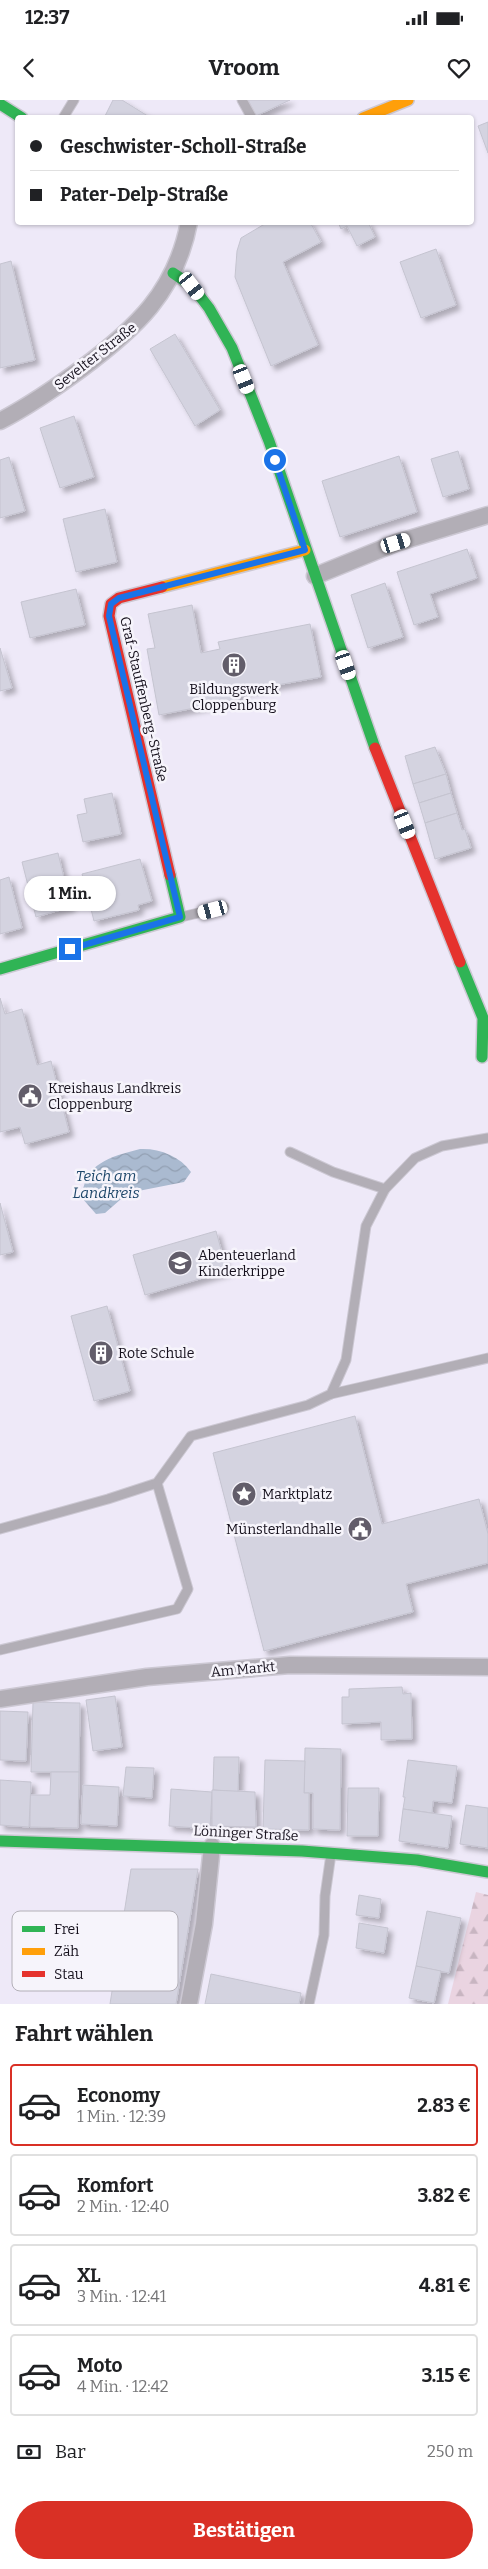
<!DOCTYPE html>
<html lang="de">
<meta charset="utf-8">
<style>
:root{--surface:#fff;--page:#f2f2f2;--text:#202124;--muted:#757577;--line:#e0e0e0;--accent:#d93025}
body{margin:0;font-family:Bitter,serif;background:var(--page);color:var(--text);height:100vh;display:flex;flex-direction:column;font-size:19px;white-space:nowrap}
*{box-sizing:border-box;margin:0}
p{font-size:16px;color:var(--muted)}
.icon{flex:none;width:28px;height:28px;fill:none;stroke:currentColor;stroke-width:2;stroke-linecap:round;stroke-linejoin:round}
.map{position:relative;height:1904px;overflow:hidden}
.drawer{display:flex;flex-direction:column;background:var(--surface);flex:1}
.drawer>*{flex:none}
.top-card{position:absolute;left:15px;top:15px;width:459px;height:110px;border-radius:5px;box-shadow:0 1px 4px #0004;display:grid;align-content:center;height:110px;padding:0 15px;background:var(--surface)}
.end{position:absolute;width:22px;height:22px;margin:-11px;border:6px solid #1a73e8;background:#fff;box-shadow:0 0 0 2px #fff}
.from{border-radius:50%}
.bubble{position:absolute;height:35px;border-radius:18px;background:var(--surface);box-shadow:0 1px 4px #0004;font-size:16px;font-weight:700;line-height:35px;text-align:center}
.car{position:absolute;width:15px;height:30px;margin:-15px -8px;border-radius:6px;box-shadow:0 0 4px 1px #0007;background:linear-gradient(#fff 24%,#345 0 40%,#fff 0 76%,#345 0 86%,#fff 0)}
.top-card b{display:flex;align-items:center;gap:18px;height:48px;font-size:19px}
.top-card b+b{border-top:1px solid var(--line)}
.top-card i{width:12px;height:12px;background:var(--text)}
ul{padding:0;list-style:none}
li{display:flex;align-items:center;gap:15px;height:82px;margin:0 10px 8px;padding:0 5px;border:2px solid var(--line);border-radius:5px}
li div{flex:1}
li b{display:block;font-size:19px}
li em{font-style:normal;font-weight:700}
li.on{border-color:var(--accent)}
li>.icon{width:45px;height:45px;stroke-width:1.5}
h2{padding:0 15px;font-size:22px;line-height:60px}
.pay{display:flex;align-items:center;gap:12px;height:55px;padding:0 15px;font-size:19px}
.pay p{margin-inline-start:auto}
.primary-button{display:flex;gap:10px;margin-top:auto;padding:10px 15px}
.primary-button a{flex:1;height:58px;border-radius:30px;background:var(--accent);color:#fff;font-size:20px;font-weight:700;line-height:58px;text-align:center}
.status{display:flex;justify-content:space-between;align-items:center;height:35px;padding:0 25px;background:var(--surface);direction:ltr}
.status svg{height:14px;fill:currentColor}
header{display:flex;justify-content:space-between;align-items:center;height:65px;padding:0 15px;background:var(--surface);font-size:22px;font-weight:700}
.map>svg:first-child{display:block}
.forest{fill:url(#forest-firs)}
.water{fill:url(#water-waves)}
.building{fill:#d4d3e0;stroke:#c5c4d0;filter:url(#shadow)}
.lines{fill:none;stroke-linecap:round;stroke-linejoin:round}
.lane-casing{stroke:#ccc8d3;stroke-width:11}
.street-casing{stroke:#ccc8d3;stroke-width:19}
.fast-casing{stroke:#ccc8d3;stroke-width:14}
.slow-casing{stroke:#ccc8d3;stroke-width:14}
.jam-casing{stroke:#ccc8d3;stroke-width:14}
.lane{stroke:#b2aeb6;stroke-width:9}
.street{stroke:#b2aeb6;stroke-width:16}
.fast{stroke:#30b455;stroke-width:11}
.slow{stroke:#ff9f0a;stroke-width:11}
.jam{stroke:#e5322d;stroke-width:11}
.route{stroke:#1a73e8;stroke-width:6}
.labels{text-anchor:middle;stroke-width:5;stroke-linejoin:round;paint-order:stroke}
.street-label{font-size:14px;fill:#16111d;stroke:#f6f4fb}
.poi-label{font-size:14px;fill:#16111d;stroke:#f6f4fb;text-anchor:start}
.water-label{font-size:15px;font-style:italic;fill:#1e476a;stroke:#f6f4fb}
.key{fill:#f6f4fb;stroke:#b3b0b8;stroke-width:1}
.key-label{font-size:14px;fill:#16111d}
</style>
<div class="status"><b>12:37</b><svg viewBox="0 0 49 12"><path d="M0 12V9h3v3zM5 12V6h3v6zM10 12V3h3v9zM15 12V0h3v12zM26 1h20v11H26zM47 4h2v5h-2z"/></svg></div>
<header><svg class="icon" aria-label="back" viewBox="0 0 24 24"><path d="M15 5l-7 7 7 7"/></svg>Vroom<svg class="icon" aria-label="heart" viewBox="0 0 24 24"><path d="M12 20l-8-8c-3-5 5-10 8-4 3-6 11-1 8 4z"/></svg></header>
<div class="map">
<svg width="488" height="1904" viewBox="0 0 488 1904">
<defs>
<pattern id="forest-firs" width="22" height="20" patternUnits="userSpaceOnUse" patternTransform="scale(1.25)"><rect width="22" height="20" fill="#ead4e1"/><path d="M5 1l3.5 6h-7zM16 11l3.5 6h-7z" fill="#c8b5c1"/></pattern>
<pattern id="water-waves" width="16" height="10" patternUnits="userSpaceOnUse" patternTransform="scale(1.25)"><rect width="16" height="10" fill="#aabad0"/><path d="M0 5q4-4 8 0t8 0" fill="none" stroke="#929fb2"/></pattern>
<filter id="shadow"><feDropShadow dx="4.5" dy="4.5" stdDeviation="2.5" flood-color="#0004"/></filter>
</defs>
<rect width="100%" height="100%" fill="#eee9f8"/>
<polygon class="forest" points="476,1792 488,1795 488,1904 448,1904"/>
<path class="water" d="M140 1049C159 1048 180 1056 191 1072L184 1082 128 1093 105 1113 96 1114 82 1098C84 1063 110 1057 140 1049Z"/>
<g class="building">
<polygon points="113,0 122,0 151,18 104,18"/>
<polygon points="248,0 290,0 256,16"/>
<polygon points="488,22 488,53 478,26"/>
<polygon points="268,122 310,122 321,142 283,162 318,245 271,266 235,177 237,151 241,138"/>
<polygon points="338,122 368,122 375,137 357,146 347,126 341,129"/>
<polygon points="436,149 456,205 421,218 400,162"/>
<polygon points="11,161 35,260 0,268 0,164"/>
<polygon points="175,234 220,310 195,326 150,249"/>
<polygon points="74,316 94,377 60,388 40,328"/>
<polygon points="458,351 469,389 443,397 431,359"/>
<polygon points="399,356 417,412 340,437 322,381"/>
<polygon points="9,357 25,411 0,418 0,360"/>
<polygon points="105,409 117,462 76,472 63,419"/>
<polygon points="467,449 477,478 430,494 438,517 414,525 397,472"/>
<polygon points="385,483 403,537 368,548 351,495"/>
<polygon points="76,489 85,525 30,538 21,502"/>
<polygon points="192,505 201,553 220,549 218,542 310,524 321,577 239,592 240,599 159,615 147,549 155,548 148,514"/>
<polygon points="0,548 12,588 0,591"/>
<polygon points="435,647 446,674 413,684 405,656"/>
<polygon points="446,674 451,693 419,703 413,684"/>
<polygon points="112,693 121,734 83,742 77,715 87,713 84,699"/>
<polygon points="451,693 457,713 425,723 419,703"/>
<polygon points="457,713 462,730 465,729 471,748 435,759 425,723"/>
<polygon points="58,753 71,807 36,817 22,762"/>
<polygon points="140,759 152,801 138,805 139,810 94,821 82,774"/>
<polygon points="9,777 22,828 0,834 0,780"/>
<polygon points="0,898 5,914 22,909 37,965 51,961 69,1032 25,1044 20,1027 0,1032"/>
<polygon points="0,1103 13,1152 0,1155"/>
<polygon points="216,1131 227,1171 145,1195 133,1155"/>
<polygon points="107,1206 130,1291 94,1301 71,1216"/>
<polygon points="355,1316 382,1424 479,1399 488,1434 488,1463 406,1484 413,1512 264,1551 213,1353"/>
<polygon points="402,1587 403,1594 411,1593 412,1639 381,1640 381,1622 342,1624 342,1597 349,1597 349,1589"/>
<polygon points="115,1596 122,1647 93,1651 86,1600"/>
<polygon points="33,1602 80,1603 79,1672 31,1672"/>
<polygon points="0,1611 28,1612 26,1661 0,1660"/>
<polygon points="305,1648 341,1649 340,1730 313,1729 313,1693 304,1693"/>
<polygon points="214,1657 239,1657 238,1692 213,1690"/>
<polygon points="265,1660 305,1661 304,1693 309,1693 309,1730 263,1729"/>
<polygon points="408,1660 457,1666 452,1703 433,1701 432,1713 403,1709 405,1697 403,1697"/>
<polygon points="126,1667 154,1668 152,1698 123,1696"/>
<polygon points="51,1672 79,1672 78,1728 30,1727 30,1695 50,1695"/>
<polygon points="0,1680 31,1682 29,1727 0,1725"/>
<polygon points="83,1685 119,1687 117,1726 81,1724"/>
<polygon points="348,1688 379,1688 378,1736 347,1736"/>
<polygon points="171,1689 212,1692 210,1729 169,1726"/>
<polygon points="212,1690 255,1692 256,1727 212,1726"/>
<polygon points="466,1705 488,1708 488,1748 460,1744"/>
<polygon points="403,1709 452,1716 448,1748 399,1741"/>
<polygon points="131,1769 198,1769 176,1904 110,1904"/>
<polygon points="359,1795 381,1799 379,1818 356,1815"/>
<polygon points="427,1811 461,1818 449,1873 416,1866"/>
<polygon points="359,1823 388,1828 384,1853 356,1848"/>
<polygon points="416,1866 441,1871 434,1903 409,1898"/>
<polygon points="211,1874 301,1893 299,1904 205,1904"/>
</g>
<g class="lines">
<defs>
<g id="lane">
<polyline points="242,0 252,18"/>
<polyline points="63,18 74,0"/>
<polyline points="181,817 224,807"/>
<polyline points="290,1052 333,1072 385,1089 415,1058 442,1046 488,1038"/>
<polyline points="331,1294 488,1258"/>
<polyline points="0,1429 108,1399 157,1383 191,1336 308,1305 331,1294 346,1260 366,1126 385,1089"/>
<polyline points="0,1550 177,1509 188,1489 157,1383"/>
<polyline points="309,1904 324,1835 325,1796 331,1754"/>
</g>
<g id="street">
<path d="M0 321C29 306 55 288 81 269 135 229 176 192 189 122"/>
<polyline points="315,476 396,443 488,415"/>
<polyline points="0,1599 147,1577 290,1565 488,1567"/>
<polyline points="189,1904 204,1824 212,1746"/>
</g>
<g id="fast">
<polyline points="0,4 22,18"/>
<polyline points="173,173 192,186 209,208 232,248 269,341 375,648"/>
<polyline points="460,862 483,918 482,957"/>
<polyline points="0,869 180,817 170,775"/>
<polyline points="0,1741 302,1751 417,1760 488,1772"/>
</g>
<g id="slow">
<polyline points="363,18 408,0"/>
<polyline points="162,487 305,450"/>
</g>
<g id="jam">
<polyline points="162,487 119,498 111,504 109,516 170,775"/>
<polyline points="375,648 460,862"/>
</g>
</defs>
<use href="#lane" class="lane-casing"/>
<use href="#street" class="street-casing"/>
<use href="#fast" class="fast-casing"/>
<use href="#slow" class="slow-casing"/>
<use href="#jam" class="jam-casing"/>
<use href="#lane" class="lane"/>
<use href="#street" class="street"/>
<use href="#fast" class="fast"/>
<use href="#slow" class="slow"/>
<use href="#jam" class="jam"/>
</g>
<g class="lines">
<polyline class="route" points="70,849 180,817 109,516 111,504 119,498 305,450 275,360"/>
</g>
<defs>
<symbol id="building-disc" viewBox="-11 -11 22 22"><circle r="9.5" fill="#625d6a" stroke="#f6f4fb"/><path d="M-4-6H4V6H1V3H-1V6H-4ZM-2.5-4.3h1.7v1.8h-1.7ZM.8-4.3h1.7v1.8H.8ZM-2.5-1h1.7V.8h-1.7ZM.8-1h1.7V.8H.8Z" fill="#fff"/></symbol>
<symbol id="civic-disc" viewBox="-11 -11 22 22"><circle r="9.5" fill="#625d6a" stroke="#f6f4fb"/><path d="M-.6-6.5H3V-4.5H.6V-3L4-1V1h2V6H-6V1h2V-1L-.6-3ZM-1.2 2.5V6h2.4V2.5Z" fill="#fff"/></symbol>
<symbol id="school-disc" viewBox="-11 -11 22 22"><circle r="9.5" fill="#625d6a" stroke="#f6f4fb"/><path d="M0-5L7-2L0 1L-7-2ZM-4 1L0 2.5L4 1V4Q0 6-4 4Z" fill="#fff"/></symbol>
<symbol id="sight-disc" viewBox="-11 -11 22 22"><circle r="9.5" fill="#625d6a" stroke="#f6f4fb"/><path d="M0-6L1.8-2.2L6-1.7L2.9 1.2L3.7 5.4L0 3.3L-3.7 5.4L-2.9 1.2L-6-1.7L-1.8-2.2Z" fill="#fff"/></symbol>
</defs>
<g fill-rule="evenodd">
<use href="#building-disc" x="220" y="551" width="28" height="28"/>
<use href="#civic-disc" x="16" y="982" width="28" height="28"/>
<use href="#school-disc" x="166" y="1149" width="28" height="28"/>
<use href="#building-disc" x="87" y="1239" width="28" height="28"/>
<use href="#sight-disc" x="230" y="1380" width="28" height="28"/>
<use href="#civic-disc" x="346" y="1415" width="28" height="28"/>
</g>
<g class="labels">
<g class="street-label">
<text transform="translate(95 256) rotate(-38)" y="5">Sevelter Straße</text>
<text transform="translate(144 599) rotate(77)" y="5">Graf-Stauffenberg-Straße</text>
<text transform="translate(243 1569) rotate(-5)" y="5">Am Markt</text>
<text transform="translate(246 1733) rotate(3)" y="5">Löninger Straße</text>
</g>
<g class="poi-label">
<text x="234" y="594" text-anchor="middle">Bildungswerk<tspan x="234" dy="16">Cloppenburg</tspan></text>
<text x="48" y="993">Kreishaus Landkreis<tspan x="48" dy="16">Cloppenburg</tspan></text>
<text x="198" y="1160">Abenteuerland<tspan x="198" dy="16">Kinderkrippe</tspan></text>
<text x="118" y="1258">Rote Schule</text>
<text x="262" y="1399">Marktplatz</text>
<text x="342" y="1434" text-anchor="end">Münsterlandhalle</text>
</g>
<g class="water-label">
<text x="106" y="1081">Teich am<tspan x="106" dy="17">Landkreis</tspan></text>
</g>
</g>
<rect x="12" y="1811" width="166" height="80" rx="8" class="key"/>
<rect x="22" y="1826" width="23" height="6" fill="#30b455"/>
<rect x="22" y="1848" width="23" height="7" fill="#ff9f0a"/>
<rect x="22" y="1871" width="23" height="6" fill="#e5322d"/>
<g class="key-label">
<text x="54" y="1834">Frei</text>
<text x="54" y="1856">Zäh</text>
<text x="54" y="1879">Stau</text>
</g>
</svg>
<i class="end from" style="left:275px;top:360px"></i>
<i class="end" style="left:70px;top:849px"></i>
<div class="bubble" style="left:24px;top:776px;width:92px">1 Min.</div>
<i class="car" style="left:192px;top:186px;rotate:142deg"></i>
<i class="car" style="left:244px;top:279px;rotate:158deg"></i>
<i class="car" style="left:396px;top:443px;rotate:73deg"></i>
<i class="car" style="left:346px;top:565px;rotate:161deg"></i>
<i class="car" style="left:405px;top:724px;rotate:158deg"></i>
<i class="car" style="left:213px;top:810px;rotate:255deg"></i>
<div class="top-card">
<b><i class="from"></i>Geschwister-Scholl-Straße</b>
<b><i></i>Pater-Delp-Straße</b>
</div>
</div>
<section class="drawer">
<h2>Fahrt wählen</h2>
<ul>
<li class="on"><svg class="icon" aria-label="car" viewBox="0 0 24 24"><path d="M5 17H2v-5l4-1 3-4h7l3 4 3 1v5h-3M9 17h6M6 11h13"/><circle cx="7" cy="17" r="2"/><circle cx="17" cy="17" r="2"/></svg><div><b>Economy</b><p>1 Min. · 12:39</p></div><em>2.83 €</em></li>
<li><svg class="icon" aria-label="car" viewBox="0 0 24 24"><path d="M5 17H2v-5l4-1 3-4h7l3 4 3 1v5h-3M9 17h6M6 11h13"/><circle cx="7" cy="17" r="2"/><circle cx="17" cy="17" r="2"/></svg><div><b>Komfort</b><p>2 Min. · 12:40</p></div><em>3.82 €</em></li>
<li><svg class="icon" aria-label="car" viewBox="0 0 24 24"><path d="M5 17H2v-5l4-1 3-4h7l3 4 3 1v5h-3M9 17h6M6 11h13"/><circle cx="7" cy="17" r="2"/><circle cx="17" cy="17" r="2"/></svg><div><b>XL</b><p>3 Min. · 12:41</p></div><em>4.81 €</em></li>
<li><svg class="icon" aria-label="car" viewBox="0 0 24 24"><path d="M5 17H2v-5l4-1 3-4h7l3 4 3 1v5h-3M9 17h6M6 11h13"/><circle cx="7" cy="17" r="2"/><circle cx="17" cy="17" r="2"/></svg><div><b>Moto</b><p>4 Min. · 12:42</p></div><em>3.15 €</em></li>
</ul>
<div class="pay"><svg class="icon" aria-label="cash" viewBox="0 0 24 24"><path d="M3 7h18v10H3z"/><circle cx="12" cy="12" r="2"/></svg>Bar<p>250 m</p></div>
<div class="primary-button"><a>Bestätigen</a></div>
</section>
